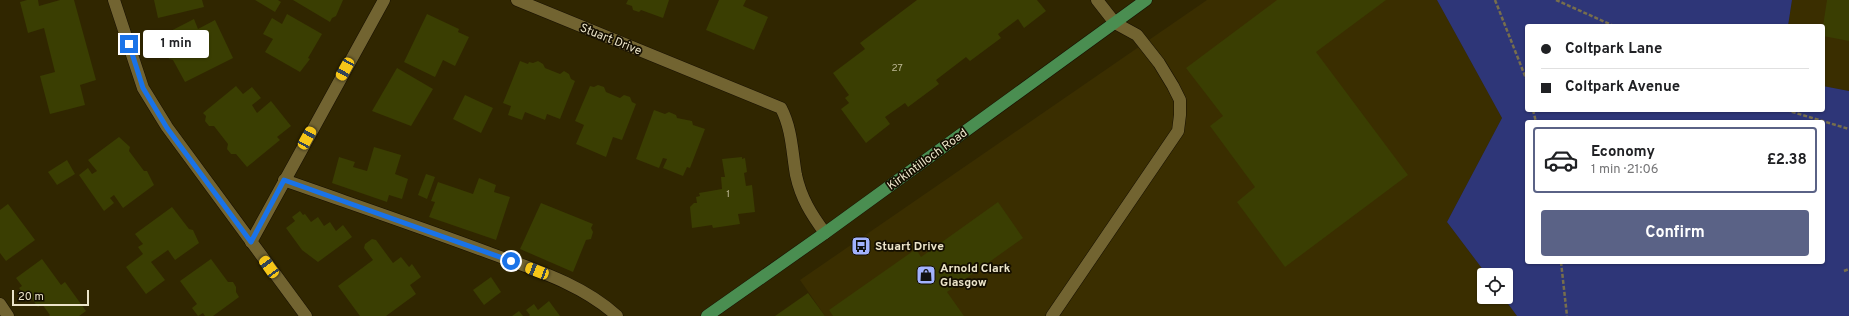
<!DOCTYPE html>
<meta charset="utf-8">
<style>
:root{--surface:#fff;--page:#f2f2f2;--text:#202124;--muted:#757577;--line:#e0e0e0;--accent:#5a6286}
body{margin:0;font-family:Overpass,sans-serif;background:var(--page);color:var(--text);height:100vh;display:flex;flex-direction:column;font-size:15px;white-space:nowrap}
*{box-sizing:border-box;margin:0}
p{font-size:13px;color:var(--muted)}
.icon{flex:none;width:22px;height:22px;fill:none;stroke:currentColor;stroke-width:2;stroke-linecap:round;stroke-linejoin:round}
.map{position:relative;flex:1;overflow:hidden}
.drawer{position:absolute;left:1525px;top:120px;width:300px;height:144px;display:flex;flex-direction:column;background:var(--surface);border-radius:4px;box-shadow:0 1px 3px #0004}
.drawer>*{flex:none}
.hud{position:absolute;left:1525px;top:24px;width:300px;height:88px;border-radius:4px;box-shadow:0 1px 3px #0004;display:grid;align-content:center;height:88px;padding:0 16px;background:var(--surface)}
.controls{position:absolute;left:1477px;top:268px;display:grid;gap:8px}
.controls a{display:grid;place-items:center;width:36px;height:36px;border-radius:4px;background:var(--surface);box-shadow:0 1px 3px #0004;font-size:20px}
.scale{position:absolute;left:12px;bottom:10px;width:77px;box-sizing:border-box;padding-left:4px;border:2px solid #ebe4c9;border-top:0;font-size:11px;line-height:14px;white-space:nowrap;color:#ebe4c9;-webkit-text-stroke:3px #150f00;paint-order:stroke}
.end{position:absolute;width:18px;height:18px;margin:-9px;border:5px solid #1a73e8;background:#fff;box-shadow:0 0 0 2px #fff}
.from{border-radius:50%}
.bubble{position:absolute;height:28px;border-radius:4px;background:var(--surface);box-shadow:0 1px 3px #0004;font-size:13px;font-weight:700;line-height:28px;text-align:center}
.car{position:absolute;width:12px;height:24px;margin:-12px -6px;border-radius:5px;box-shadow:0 0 3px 1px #0007;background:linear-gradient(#f5c518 24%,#345 0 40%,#f5c518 0 76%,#345 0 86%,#f5c518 0)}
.hud b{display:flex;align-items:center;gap:14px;height:38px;font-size:15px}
.hud b+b{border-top:1px solid var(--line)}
.hud i{width:10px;height:10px;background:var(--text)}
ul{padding:7px 0 0;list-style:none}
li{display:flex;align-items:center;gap:12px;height:66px;margin:0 8px 6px;padding:0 8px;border:2px solid var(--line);border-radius:4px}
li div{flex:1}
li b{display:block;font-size:15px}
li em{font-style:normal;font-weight:700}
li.on{border-color:var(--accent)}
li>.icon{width:36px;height:36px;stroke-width:1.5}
.primary-button{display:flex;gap:8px;margin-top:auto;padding:8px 16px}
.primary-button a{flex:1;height:46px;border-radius:4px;background:var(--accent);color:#fff;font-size:16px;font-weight:700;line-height:46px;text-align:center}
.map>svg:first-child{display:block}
.built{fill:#3a2e00}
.green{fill:#2e3678;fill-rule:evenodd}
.building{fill:#3a3e02}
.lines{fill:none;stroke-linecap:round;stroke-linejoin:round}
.lane-casing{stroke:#160f00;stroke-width:13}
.street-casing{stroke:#160f00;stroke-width:13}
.primary-casing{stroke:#160f00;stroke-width:13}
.path{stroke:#776e4c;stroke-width:2.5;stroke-dasharray:4 2;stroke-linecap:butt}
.lane{stroke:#726431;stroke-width:12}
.street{stroke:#726431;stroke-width:12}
.primary{stroke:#4a8e51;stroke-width:12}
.route{stroke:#1a73e8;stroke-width:5}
.labels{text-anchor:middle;stroke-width:3.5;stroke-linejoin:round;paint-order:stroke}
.number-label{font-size:10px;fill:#bfba97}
.street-label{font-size:12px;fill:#ebe4c9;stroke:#150f00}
.poi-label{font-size:12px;font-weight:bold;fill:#ebe4c9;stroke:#150f00;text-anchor:start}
</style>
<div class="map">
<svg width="1849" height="316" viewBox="0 0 1849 316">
<rect width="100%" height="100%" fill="#302600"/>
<g class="built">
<polygon points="1207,0 1437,0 1502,118 1447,222 1487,275 1484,275 1484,297 1503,297 1517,316 825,316 800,280"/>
<polygon points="1792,0 1849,0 1849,91 1823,86 1823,26 1788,26"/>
</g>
<path class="green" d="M1437 0H1792L1788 26H1527V110H1823V86L1849 91V316H1517L1503 297H1506V275H1487L1447 222 1502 118ZM1527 122H1823V262H1527Z"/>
<g class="building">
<polygon points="27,0 38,0 39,6 60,0 74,0 96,80 80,85 85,105 50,114 40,76 55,72 44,28 28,33 20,2"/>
<polygon points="154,0 202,0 204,7 158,18"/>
<polygon points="255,0 278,0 281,2 275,12"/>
<polygon points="293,0 343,0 336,16 332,18 330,22"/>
<polygon points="628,0 669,0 663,18 641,10 639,12 633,10 632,6 626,4"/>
<polygon points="719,0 746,0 743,6 768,17 754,50 706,30"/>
<polygon points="917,0 1037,0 1046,11 1024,28 1018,19 998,34 1001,38 970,61 966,57 936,80 939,84 908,107 905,103 885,117 890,124 866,143 841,109 849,103 845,98 849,95 833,73 865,49 860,43"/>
<polygon points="1277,0 1386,0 1316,52 1408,175 1285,267 1237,202 1255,187 1210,126 1223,116 1186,68"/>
<polygon points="1827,0 1849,0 1849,41 1823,36 1823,26"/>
<polygon points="287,14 322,34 308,58 310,59 300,72 265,52 273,39 263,34 272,18 282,24"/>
<polygon points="427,14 459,29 458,32 469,37 455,66 443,60 435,77 404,62"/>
<polygon points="194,19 198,29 215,20 233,58 185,82 173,60 169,59 166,52 167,48 166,45 168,44 163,35"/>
<polygon points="520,61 528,64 529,62 533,63 538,61 543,64 545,68 560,74 564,71 569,74 571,79 575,81 560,119 547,114 545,120 525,112 522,120 508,115 511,106 503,103"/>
<polygon points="397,68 433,89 411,126 372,111"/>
<polygon points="598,85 604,87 606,92 620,98 624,95 630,97 632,102 636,104 622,140 613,137 606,157 576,144 584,125 575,121 590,86 594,87"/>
<polygon points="236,86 243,94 252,87 261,98 252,105 257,113 271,101 291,126 277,137 280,140 247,167 236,154 231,154 227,149 228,144 214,126 209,126 205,121 206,116 203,113"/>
<polygon points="465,95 493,108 481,133 453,119"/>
<polygon points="654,110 665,114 669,112 676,115 677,118 692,121 693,125 705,129 690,168 687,167 683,176 663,168 667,159 663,158 659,168 636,159"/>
<polygon points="119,137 130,147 129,151 144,171 147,171 154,185 123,208 114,195 110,198 114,203 104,211 79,175 88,168 92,174 97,171 88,160"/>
<polygon points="374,147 401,155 395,174 408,179 402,199 389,195 387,202 332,183 339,157 355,162 353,167 367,171"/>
<polygon points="742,157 742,159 745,158 747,172 744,173 746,186 752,185 755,212 738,214 740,224 713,228 712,225 692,228 690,207 694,203 697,203 696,197 700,196 699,193 722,189 721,177 725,177 722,159"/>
<polygon points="67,160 75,174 57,185 48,172"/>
<polygon points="426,174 435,177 427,199 418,195"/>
<polygon points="479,178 496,185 494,192 510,197 496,240 429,217 435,202 431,201 438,182 473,194"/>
<polygon points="998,202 1023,238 947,292 964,316 833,316 829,310 916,249 921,257"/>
<polygon points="541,203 593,224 591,228 593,232 591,239 586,240 573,272 520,249"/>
<polygon points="8,204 35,240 6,261 0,253 0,210"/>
<polygon points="172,207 189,229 193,230 199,243 175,260 168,250 151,262 165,280 146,294 126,267 143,254 138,247 143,244 135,234"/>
<polygon points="300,211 303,215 305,214 311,222 318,217 324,226 330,222 336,231 343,225 352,237 318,262 302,250 286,228 295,221 292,217"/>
<polygon points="372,239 376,240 393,263 401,257 409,267 412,264 421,277 410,285 416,294 386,316 360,316 338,286 373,260 364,248 365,244"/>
<polygon points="42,259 61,285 65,282 86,311 79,316 49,316 50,315 42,304 38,307 32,299 29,301 19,288 22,286 16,278"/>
<polygon points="211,259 228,282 233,282 236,287 236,292 239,297 213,316 205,316 203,313 198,316 192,308 197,304 180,281"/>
<polygon points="491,277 501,292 484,305 473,290"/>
<polygon points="808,293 825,316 775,316"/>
<polygon points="549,301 560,316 529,316 530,315 526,310 534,304 538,310"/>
<polygon points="519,311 523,316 512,316"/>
</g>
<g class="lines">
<defs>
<polyline id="lane" points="1052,316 1178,131 1180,115 1180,100 1173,86 1159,63 1137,35 1115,23 1097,0"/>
<g id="street">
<polyline points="114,0 143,88 167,127 306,316"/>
<path d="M517 0 781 108C792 129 792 152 796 175 801 198 811 214 825 233"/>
<path d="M284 180C352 204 420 227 487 252 532 269 581 283 617 316"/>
<polyline points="251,242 384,0"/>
<polyline points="0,304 8,316"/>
</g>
<polyline id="primary" points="707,316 825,233 1146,0"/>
</defs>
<use href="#lane" class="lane-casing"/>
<use href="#street" class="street-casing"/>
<use href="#primary" class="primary-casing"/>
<g class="path">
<polyline points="1495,0 1527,81"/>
<polyline points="1556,0 1614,26"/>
<polyline points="1533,110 1536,122"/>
<polyline points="1786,110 1849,129"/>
<polyline points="1561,262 1567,316"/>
<polyline points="1844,271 1849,269"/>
</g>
<use href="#lane" class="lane"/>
<use href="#street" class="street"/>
<use href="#primary" class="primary"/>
</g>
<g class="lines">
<polyline class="route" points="129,44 143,88 167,128 251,242 284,180 511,261"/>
</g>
<defs>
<symbol id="bus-square" viewBox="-11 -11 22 22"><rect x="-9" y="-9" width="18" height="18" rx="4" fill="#a2b2fd" stroke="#150f00"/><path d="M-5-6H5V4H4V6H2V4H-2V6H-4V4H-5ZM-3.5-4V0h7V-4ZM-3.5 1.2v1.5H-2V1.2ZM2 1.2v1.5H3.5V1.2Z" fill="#111"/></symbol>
<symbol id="shop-square" viewBox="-11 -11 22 22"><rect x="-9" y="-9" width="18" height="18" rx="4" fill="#a2b2fd" stroke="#150f00"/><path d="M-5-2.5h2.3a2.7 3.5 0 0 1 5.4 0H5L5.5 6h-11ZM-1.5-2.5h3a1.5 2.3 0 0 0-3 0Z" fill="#111"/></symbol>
</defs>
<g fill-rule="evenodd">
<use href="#bus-square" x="850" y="235" width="22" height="22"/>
<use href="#shop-square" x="915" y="264" width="22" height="22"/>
</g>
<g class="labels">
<g class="number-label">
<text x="897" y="71">27</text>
<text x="728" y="197">1</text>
</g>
<g class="street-label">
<text transform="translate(611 39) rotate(22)" y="4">Stuart Drive</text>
<text transform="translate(927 159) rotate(-36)" y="4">Kirkintilloch Road</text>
</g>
<g class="poi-label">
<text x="875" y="250">Stuart Drive</text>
<text x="940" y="272">Arnold Clark<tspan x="940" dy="14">Glasgow</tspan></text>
</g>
</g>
</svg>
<div class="controls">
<a><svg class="icon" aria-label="locate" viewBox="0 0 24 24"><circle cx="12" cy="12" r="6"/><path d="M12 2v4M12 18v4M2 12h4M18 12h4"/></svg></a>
</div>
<div class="scale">20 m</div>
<i class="end from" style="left:511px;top:261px"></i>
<i class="end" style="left:129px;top:44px"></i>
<div class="bubble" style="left:143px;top:30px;width:66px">1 min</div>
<i class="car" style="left:345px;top:69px;rotate:209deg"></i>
<i class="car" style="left:307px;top:138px;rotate:29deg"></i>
<i class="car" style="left:269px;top:267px;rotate:324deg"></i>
<i class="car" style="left:537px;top:271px;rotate:291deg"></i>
<div class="hud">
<b><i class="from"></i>Coltpark Lane</b>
<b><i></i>Coltpark Avenue</b>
</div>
<section class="drawer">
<ul>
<li class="on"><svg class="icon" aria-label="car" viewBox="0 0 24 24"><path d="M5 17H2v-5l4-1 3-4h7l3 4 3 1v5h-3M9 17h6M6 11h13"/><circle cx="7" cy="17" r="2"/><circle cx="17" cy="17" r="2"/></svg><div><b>Economy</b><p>1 min · 21:06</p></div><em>£2.38</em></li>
</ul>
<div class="primary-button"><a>Confirm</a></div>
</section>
</div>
